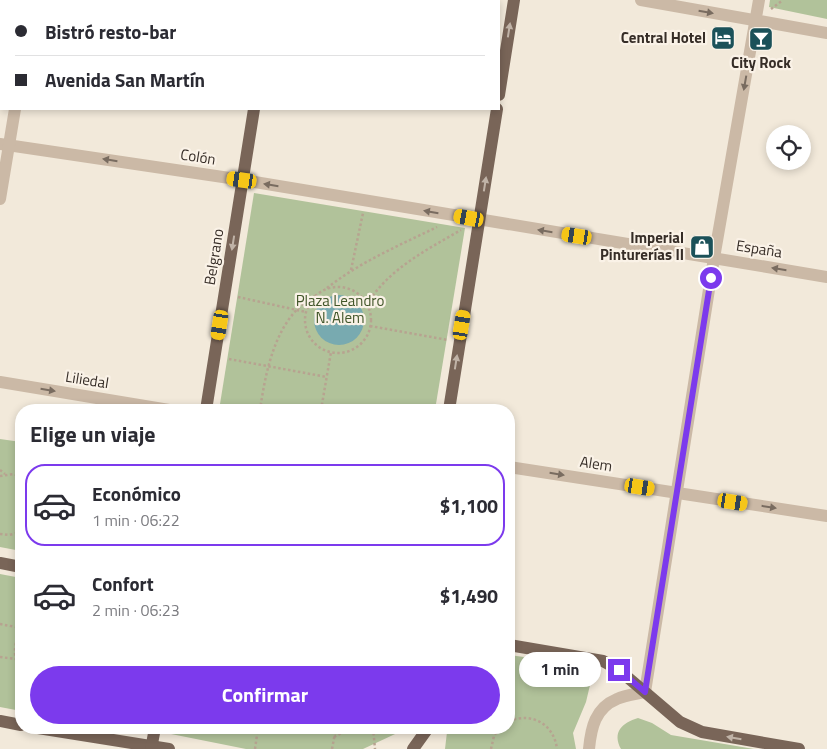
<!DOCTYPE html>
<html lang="es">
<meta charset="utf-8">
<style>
:root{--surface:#fff;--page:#f7f7f7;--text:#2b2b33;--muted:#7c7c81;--line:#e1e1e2;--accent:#7c3aed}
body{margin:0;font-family:"Titillium Web",sans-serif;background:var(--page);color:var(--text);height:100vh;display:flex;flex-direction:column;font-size:19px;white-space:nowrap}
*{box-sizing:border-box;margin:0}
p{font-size:16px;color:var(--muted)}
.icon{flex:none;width:28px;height:28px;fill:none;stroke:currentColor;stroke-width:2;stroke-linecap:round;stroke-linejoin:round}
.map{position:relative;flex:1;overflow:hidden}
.sheet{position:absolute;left:15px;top:404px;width:500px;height:330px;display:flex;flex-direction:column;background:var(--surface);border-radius:20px;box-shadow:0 2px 8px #0003}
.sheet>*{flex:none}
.top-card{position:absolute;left:0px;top:0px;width:500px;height:110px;box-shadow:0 2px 8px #0003;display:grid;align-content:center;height:110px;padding:0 15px;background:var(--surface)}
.tools{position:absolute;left:766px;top:125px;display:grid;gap:10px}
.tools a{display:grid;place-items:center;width:45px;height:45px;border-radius:50%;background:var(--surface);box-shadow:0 2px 8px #0003;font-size:25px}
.end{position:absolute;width:22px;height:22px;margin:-11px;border:6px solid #7c3aed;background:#fff;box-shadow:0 0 0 2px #fff}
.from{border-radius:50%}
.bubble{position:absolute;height:35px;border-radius:18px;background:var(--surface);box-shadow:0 2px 8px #0003;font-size:16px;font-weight:700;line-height:35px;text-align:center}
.car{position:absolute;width:15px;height:30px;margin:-15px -8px;border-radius:6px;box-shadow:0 0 4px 1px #0007;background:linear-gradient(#f5c518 24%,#345 0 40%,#f5c518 0 76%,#345 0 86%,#f5c518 0)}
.top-card b{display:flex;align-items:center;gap:18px;height:48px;font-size:19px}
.top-card b+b{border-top:1px solid var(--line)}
.top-card i{width:12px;height:12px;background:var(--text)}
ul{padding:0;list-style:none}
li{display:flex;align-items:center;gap:15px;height:82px;margin:0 10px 8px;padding:0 5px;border:2px solid transparent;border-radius:20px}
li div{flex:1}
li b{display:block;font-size:19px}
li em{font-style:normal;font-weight:700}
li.active{border-color:var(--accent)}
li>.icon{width:45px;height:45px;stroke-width:1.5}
h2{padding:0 15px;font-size:22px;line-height:60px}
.button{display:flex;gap:10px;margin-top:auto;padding:10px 15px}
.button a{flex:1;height:58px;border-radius:30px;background:var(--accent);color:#fff;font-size:20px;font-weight:700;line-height:58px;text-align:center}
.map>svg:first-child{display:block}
.green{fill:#b1c29a}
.water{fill:#78aab0}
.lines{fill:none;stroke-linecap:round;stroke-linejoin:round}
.path{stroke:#b7a390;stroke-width:2.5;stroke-dasharray:2.5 2.5;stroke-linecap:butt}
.minor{stroke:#cbb9a6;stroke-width:12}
.major{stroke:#796558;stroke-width:12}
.oneway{fill:#796c60}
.oneway2{fill:#c0b3a7}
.route{stroke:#7c3aed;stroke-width:6}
.labels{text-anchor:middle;stroke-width:4.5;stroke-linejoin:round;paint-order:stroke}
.poi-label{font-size:15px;font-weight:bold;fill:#362d27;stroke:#faf2e7;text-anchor:end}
.street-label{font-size:15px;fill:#362d27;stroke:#faf2e7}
.park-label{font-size:15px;fill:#42562a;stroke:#faf2e7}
</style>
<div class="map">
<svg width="827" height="749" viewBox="0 0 827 749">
<rect width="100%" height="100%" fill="#f2e9da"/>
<g class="green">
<polygon points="770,0 827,0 827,19 769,7"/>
<polygon points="254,193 465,228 435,410 253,410 220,404"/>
<polygon points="0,439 21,442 21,551 0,547"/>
<polygon points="0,574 21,578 21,711 0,707"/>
<polygon points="509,655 576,664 587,671 590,685 586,702 573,733 576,749 445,749 447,732 450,728 509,728"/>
<path d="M638 718 652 723 671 735 754 749H621C612 732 622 723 638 718Z"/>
<polygon points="167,728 408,728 363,749 246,749 166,733"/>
</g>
<circle class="water" cx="339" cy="320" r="25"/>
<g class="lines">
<g class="path">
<polyline points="771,9 783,0"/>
<polyline points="351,270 363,213"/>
<circle cx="338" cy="320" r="33"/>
<path d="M327 288C360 262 400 245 437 227"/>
<polyline points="238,297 306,312"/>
<path d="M367 304C389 269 426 250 461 230"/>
<polyline points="370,326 448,340"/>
<polyline points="229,359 327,377"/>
<path d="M260 410C266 369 276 318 314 296"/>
<polyline points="321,410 331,352"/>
<polyline points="0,470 5,474"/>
<polyline points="0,476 14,474 21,477"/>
<polyline points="0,534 9,535 21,532"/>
<polyline points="0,624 21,628"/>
<path d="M21 629C14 642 12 658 21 671"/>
<polyline points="0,657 16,659"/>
<path d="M509 721C532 712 554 724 557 749"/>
<polyline points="373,728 375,749"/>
<polyline points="334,737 350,728"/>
<polyline points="255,749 258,728"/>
<polyline points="332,749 336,728"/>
<polyline points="491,749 494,736 499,728"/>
</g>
<g class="minor">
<polyline points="641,0 827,33"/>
<polyline points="34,1 34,0"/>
<polyline points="288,1 294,0"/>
<polyline points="0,144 243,180 827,277"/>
<polyline points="0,199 15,109"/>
<polyline points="0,382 169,410"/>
<polyline points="509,467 827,516"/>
<path d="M589 749C591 728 595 708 617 699 625 695 636 694 645 692L714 258 759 0"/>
</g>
<g class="major">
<polyline points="272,1 272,0"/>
<polyline points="0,53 1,53"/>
<polyline points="499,95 514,0"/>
<polyline points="206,410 254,109"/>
<polyline points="449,410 497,109"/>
<polyline points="0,563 21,567"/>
<polyline points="509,645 603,661 619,670 680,722 702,732 799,749"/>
<polyline points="0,721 21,725"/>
<polyline points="38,728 169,749"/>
<polyline points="151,749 155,728"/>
<polyline points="413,749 428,728"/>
</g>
</g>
<defs><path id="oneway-solid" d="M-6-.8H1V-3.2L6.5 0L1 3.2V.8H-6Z" transform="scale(1.25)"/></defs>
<g class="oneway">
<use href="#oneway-solid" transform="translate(706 12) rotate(10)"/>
<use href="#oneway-solid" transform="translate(745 83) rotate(100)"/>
<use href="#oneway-solid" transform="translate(110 160) rotate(-171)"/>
<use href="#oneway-solid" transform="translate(271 185) rotate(-171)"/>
<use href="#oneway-solid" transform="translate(431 212) rotate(-170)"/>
<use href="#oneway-solid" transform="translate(545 231) rotate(-171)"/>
<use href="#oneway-solid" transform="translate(779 269) rotate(-171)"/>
<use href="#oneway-solid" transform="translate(48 390) rotate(9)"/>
<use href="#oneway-solid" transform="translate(557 474) rotate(9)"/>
<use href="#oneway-solid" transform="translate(769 507) rotate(9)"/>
</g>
<g class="oneway2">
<use href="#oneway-solid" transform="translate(509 30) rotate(-81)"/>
<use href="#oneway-solid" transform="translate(485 184) rotate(-81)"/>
<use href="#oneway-solid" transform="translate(233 243) rotate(99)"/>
<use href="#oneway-solid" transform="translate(456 362) rotate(-81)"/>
<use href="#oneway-solid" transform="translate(734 738) rotate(-170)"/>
</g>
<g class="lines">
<polyline class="route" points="619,670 645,692 711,278"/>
</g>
<defs>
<symbol id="hotel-square" viewBox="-11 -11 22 22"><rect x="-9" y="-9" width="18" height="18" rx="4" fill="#1b5159" stroke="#faf2e7"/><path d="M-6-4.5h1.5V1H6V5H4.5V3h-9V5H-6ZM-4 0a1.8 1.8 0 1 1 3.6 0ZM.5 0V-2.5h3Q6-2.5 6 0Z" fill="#fff"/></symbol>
<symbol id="bar-square" viewBox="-11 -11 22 22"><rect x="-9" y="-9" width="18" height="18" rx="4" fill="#1b5159" stroke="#faf2e7"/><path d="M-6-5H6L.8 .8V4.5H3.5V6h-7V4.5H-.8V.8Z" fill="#fff"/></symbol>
<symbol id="shop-square" viewBox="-11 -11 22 22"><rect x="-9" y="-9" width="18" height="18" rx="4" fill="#1b5159" stroke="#faf2e7"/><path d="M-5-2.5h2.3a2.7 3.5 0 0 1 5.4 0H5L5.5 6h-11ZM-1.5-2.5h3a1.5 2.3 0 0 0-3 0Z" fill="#fff"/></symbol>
</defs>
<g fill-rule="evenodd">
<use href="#hotel-square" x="709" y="24" width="28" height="28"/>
<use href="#bar-square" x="747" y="25" width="28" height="28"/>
<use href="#shop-square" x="688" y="233" width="28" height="28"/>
</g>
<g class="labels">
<g class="poi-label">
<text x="706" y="43">Central Hotel</text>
<text x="761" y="68" text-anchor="middle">City Rock</text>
<text x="684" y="243">Imperial<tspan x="684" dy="17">Pinturerías II</tspan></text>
</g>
<g class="street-label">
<text transform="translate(198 157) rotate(9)" y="5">Colón</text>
<text transform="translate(759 249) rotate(9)" y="5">España</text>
<text transform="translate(214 257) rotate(-81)" y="5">Belgrano</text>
<text transform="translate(87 380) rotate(9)" y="5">Liliedal</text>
<text transform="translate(596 464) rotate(9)" y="5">Alem</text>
</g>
<g class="park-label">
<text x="340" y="306">Plaza Leandro<tspan x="340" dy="17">N. Alem</tspan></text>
</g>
</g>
</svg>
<div class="tools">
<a><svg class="icon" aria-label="locate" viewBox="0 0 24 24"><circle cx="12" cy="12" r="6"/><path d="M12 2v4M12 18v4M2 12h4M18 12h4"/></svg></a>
</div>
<i class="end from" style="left:711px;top:278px"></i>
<i class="end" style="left:619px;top:670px"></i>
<div class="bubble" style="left:519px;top:652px;width:82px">1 min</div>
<i class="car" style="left:242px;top:180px;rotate:278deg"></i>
<i class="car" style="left:469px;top:218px;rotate:280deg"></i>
<i class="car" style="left:577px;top:236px;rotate:279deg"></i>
<i class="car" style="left:220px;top:325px;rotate:189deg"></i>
<i class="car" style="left:462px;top:325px;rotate:9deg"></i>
<i class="car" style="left:640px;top:487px;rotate:99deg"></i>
<i class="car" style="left:733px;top:502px;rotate:99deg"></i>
<div class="top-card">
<b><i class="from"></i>Bistró resto-bar</b>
<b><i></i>Avenida San Martín</b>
</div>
<section class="sheet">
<h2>Elige un viaje</h2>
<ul>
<li class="active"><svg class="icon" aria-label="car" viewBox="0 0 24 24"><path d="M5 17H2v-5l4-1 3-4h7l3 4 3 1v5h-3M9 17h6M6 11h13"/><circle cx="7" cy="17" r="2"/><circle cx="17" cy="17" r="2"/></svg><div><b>Económico</b><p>1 min · 06:22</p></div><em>$1,100</em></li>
<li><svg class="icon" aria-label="car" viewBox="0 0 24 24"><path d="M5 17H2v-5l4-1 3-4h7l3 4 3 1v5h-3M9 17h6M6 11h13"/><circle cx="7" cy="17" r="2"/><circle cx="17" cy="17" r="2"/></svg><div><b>Confort</b><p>2 min · 06:23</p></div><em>$1,490</em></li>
</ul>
<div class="button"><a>Confirmar</a></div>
</section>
</div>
